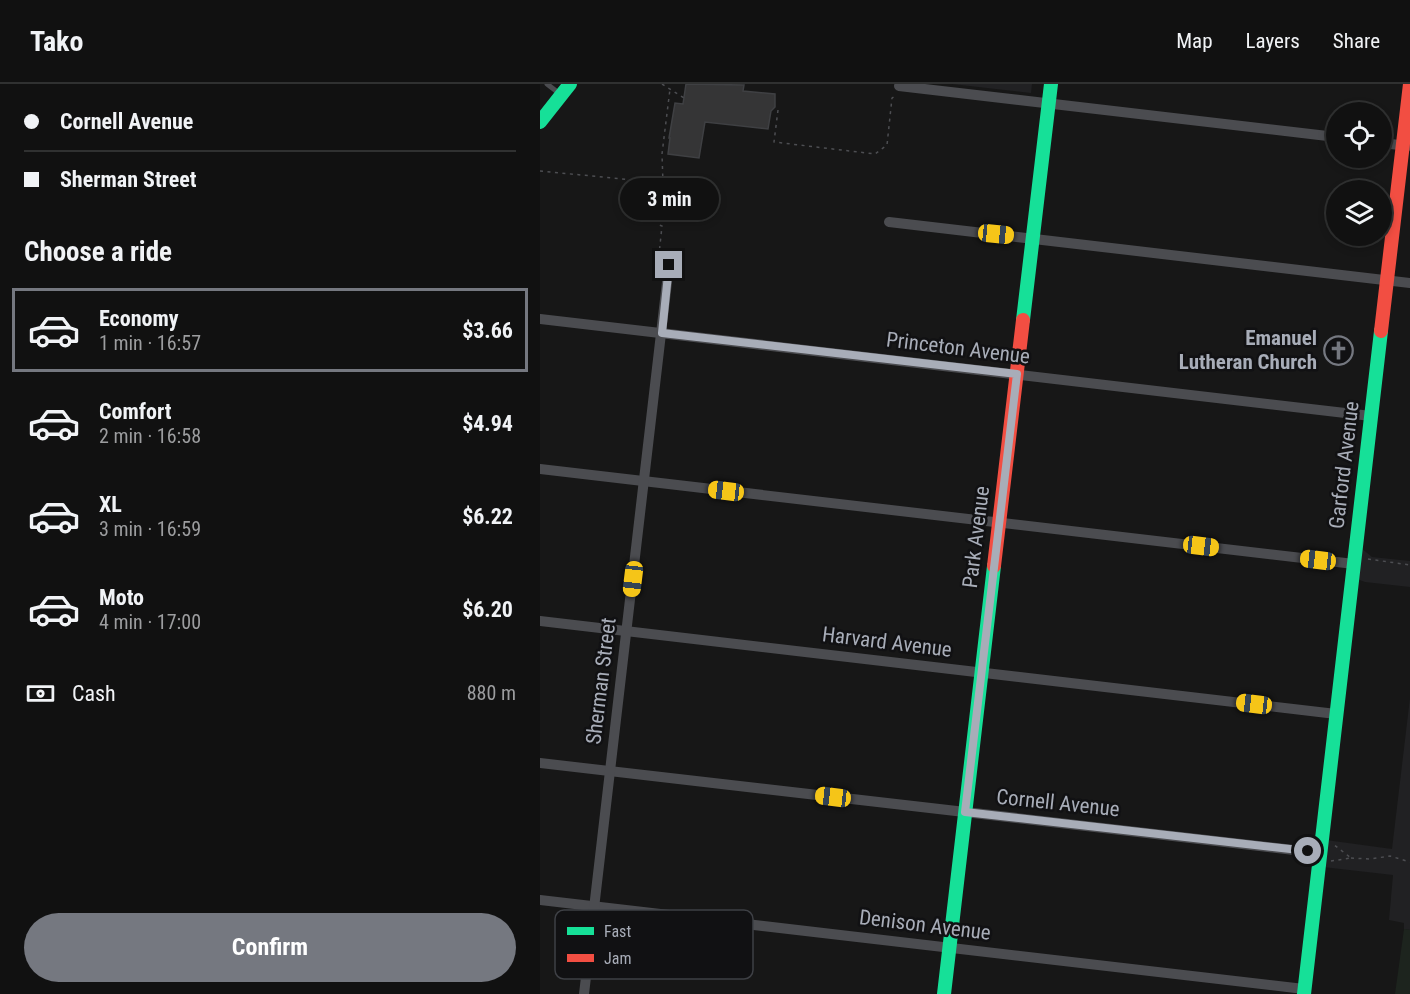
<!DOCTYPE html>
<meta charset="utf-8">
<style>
:root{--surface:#111;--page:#1e1f1f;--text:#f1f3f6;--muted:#9c9d9f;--line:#303131;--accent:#757880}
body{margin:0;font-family:"Roboto Condensed",sans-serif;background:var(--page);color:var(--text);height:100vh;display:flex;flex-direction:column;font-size:22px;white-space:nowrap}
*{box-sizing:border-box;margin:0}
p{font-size:20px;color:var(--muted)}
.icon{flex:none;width:33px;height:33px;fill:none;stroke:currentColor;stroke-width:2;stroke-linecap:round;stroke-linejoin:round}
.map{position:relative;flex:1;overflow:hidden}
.drawer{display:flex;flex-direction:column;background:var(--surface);width:540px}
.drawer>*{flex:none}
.top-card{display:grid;align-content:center;height:132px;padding:0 24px;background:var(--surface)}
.buttons{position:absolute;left:786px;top:18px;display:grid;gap:12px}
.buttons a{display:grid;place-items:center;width:66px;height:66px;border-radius:50%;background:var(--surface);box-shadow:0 3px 9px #0003,0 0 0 2px var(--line);font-size:30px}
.end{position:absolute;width:27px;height:27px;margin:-14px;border:8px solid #a8adb8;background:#111;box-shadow:0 0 0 3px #111}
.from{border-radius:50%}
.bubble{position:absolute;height:42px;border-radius:21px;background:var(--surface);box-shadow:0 3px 9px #0003,0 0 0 2px var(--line);font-size:20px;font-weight:700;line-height:42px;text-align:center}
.car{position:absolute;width:18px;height:36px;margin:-18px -9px;border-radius:8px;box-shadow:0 0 4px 2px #0007;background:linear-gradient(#f5c518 24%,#345 0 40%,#f5c518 0 76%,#345 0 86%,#f5c518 0)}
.top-card b{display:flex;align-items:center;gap:21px;height:57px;font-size:22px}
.top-card b+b{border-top:2px solid var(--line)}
.top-card i{width:15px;height:15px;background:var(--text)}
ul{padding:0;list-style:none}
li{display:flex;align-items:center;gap:18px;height:84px;margin:0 12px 9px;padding:0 12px;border:3px solid transparent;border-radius:0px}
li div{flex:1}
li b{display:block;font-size:22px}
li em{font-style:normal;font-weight:700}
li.current{border-color:var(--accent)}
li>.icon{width:54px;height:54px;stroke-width:1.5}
h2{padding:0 24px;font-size:27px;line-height:72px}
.pay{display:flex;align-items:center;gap:15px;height:66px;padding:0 24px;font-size:22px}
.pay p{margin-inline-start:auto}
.primary-button{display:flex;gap:12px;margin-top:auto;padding:12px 24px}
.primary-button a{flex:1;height:69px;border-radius:36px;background:var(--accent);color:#fff;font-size:24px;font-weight:700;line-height:69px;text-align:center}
header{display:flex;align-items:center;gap:36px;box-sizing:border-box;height:84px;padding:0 30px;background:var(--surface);border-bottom:2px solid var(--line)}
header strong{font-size:28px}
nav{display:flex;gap:33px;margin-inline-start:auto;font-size:21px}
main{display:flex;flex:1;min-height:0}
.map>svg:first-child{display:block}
.built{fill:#212123}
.green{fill:#1d241e}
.building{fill:#353536;stroke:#3f4043;stroke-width:1.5}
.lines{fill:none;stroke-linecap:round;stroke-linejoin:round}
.path{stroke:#4d4e52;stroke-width:1.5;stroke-dasharray:3 4.5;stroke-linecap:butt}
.lane{stroke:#4b4c50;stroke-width:5}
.street{stroke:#4b4c50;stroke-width:10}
.fast{stroke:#16e098;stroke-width:14}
.jam{stroke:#f24e42;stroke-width:14}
.route{stroke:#a8adb8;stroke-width:8}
.labels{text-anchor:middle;stroke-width:5;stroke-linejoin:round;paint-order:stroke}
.poi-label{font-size:21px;font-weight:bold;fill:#a8adb8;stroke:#111113;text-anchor:end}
.street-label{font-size:21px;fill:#a8adb8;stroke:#111113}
.key{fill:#111113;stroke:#3e4045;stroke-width:1.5}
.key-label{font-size:16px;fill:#a8adb8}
</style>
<header>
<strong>Tako</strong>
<nav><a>Map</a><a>Layers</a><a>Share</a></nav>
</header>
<main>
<section class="drawer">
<div class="top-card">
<b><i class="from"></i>Cornell Avenue</b>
<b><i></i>Sherman Street</b>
</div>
<h2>Choose a ride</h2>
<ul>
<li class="current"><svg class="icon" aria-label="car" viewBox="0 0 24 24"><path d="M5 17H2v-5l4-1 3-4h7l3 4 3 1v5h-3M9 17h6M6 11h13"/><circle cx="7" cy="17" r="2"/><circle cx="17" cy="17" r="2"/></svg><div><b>Economy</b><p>1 min · 16:57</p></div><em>$3.66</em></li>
<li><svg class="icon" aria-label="car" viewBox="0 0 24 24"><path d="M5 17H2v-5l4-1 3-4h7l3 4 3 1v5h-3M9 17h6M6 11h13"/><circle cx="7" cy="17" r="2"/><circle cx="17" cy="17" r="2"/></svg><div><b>Comfort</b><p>2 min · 16:58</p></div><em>$4.94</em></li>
<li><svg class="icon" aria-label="car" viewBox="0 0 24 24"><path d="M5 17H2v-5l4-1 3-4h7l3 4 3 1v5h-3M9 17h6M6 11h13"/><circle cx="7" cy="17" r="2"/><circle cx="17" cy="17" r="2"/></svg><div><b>XL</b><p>3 min · 16:59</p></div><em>$6.22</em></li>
<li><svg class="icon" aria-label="car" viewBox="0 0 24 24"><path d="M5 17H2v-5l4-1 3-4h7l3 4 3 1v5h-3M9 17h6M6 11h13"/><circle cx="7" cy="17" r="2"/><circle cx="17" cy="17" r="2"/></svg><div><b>Moto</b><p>4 min · 17:00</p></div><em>$6.20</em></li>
</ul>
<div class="pay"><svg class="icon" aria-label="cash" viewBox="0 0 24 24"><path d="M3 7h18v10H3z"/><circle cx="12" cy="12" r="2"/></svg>Cash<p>880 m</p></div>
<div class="primary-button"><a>Confirm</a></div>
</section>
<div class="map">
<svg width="870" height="910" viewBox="0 0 870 910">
<rect width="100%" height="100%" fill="#171717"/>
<g class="built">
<polygon points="412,0 492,0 491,9"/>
<polygon points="821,464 832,473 870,477 870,503 825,498 817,495"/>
<polygon points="870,614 870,846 864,845 864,839 849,836 853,791 783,783 786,756 852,765"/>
</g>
<polygon class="green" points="864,845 870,846 870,910 855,910"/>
<polygon class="building" points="146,0 204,1 203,7 235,10 235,23 231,27 228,45 165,38 159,74 128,70 130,54 129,54 135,19 143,20"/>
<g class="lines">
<g class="path">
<polyline points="122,0 144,14"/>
<polyline points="238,26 234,58 335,70 347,61 352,14 355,12"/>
<polyline points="0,87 135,100"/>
<polyline points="118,180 122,142 119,141 123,99 122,70 130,5"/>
<polyline points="828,475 870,481"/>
<polyline points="811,774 830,775 850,772 870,778"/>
<polyline points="791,777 811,774 793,760"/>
</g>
<polyline class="lane" points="7,0 20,10"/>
<g class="street">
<polyline points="359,2 796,53"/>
<polyline points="842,59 868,62"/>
<polyline points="349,138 870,199"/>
<polyline points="0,235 831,332"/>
<polyline points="0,385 814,480"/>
<polyline points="0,537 796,630"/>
<polyline points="0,679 780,769"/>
<polyline points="0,816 764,905"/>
<polyline points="44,910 129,181"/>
</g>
<g class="fast">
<polyline points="0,38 30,0"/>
<polyline points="483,236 511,0"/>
<polyline points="404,910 454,482"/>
<polyline points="764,910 841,247"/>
</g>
<g class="jam">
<polyline points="841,247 870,0"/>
<polyline points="454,482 483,236"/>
</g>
</g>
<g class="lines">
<polyline class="route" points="129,181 122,249 477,290 425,728 768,767"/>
</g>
<defs>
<symbol id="church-ring" viewBox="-11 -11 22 22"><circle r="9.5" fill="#111113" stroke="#757880" stroke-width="1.5"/><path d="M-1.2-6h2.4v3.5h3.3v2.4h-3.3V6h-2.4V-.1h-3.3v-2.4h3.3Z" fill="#757880"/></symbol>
</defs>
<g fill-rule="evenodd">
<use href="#church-ring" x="782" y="250" width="33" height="33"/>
</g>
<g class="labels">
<g class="poi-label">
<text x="777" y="261">Emanuel<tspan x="777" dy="24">Lutheran Church</tspan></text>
</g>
<g class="street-label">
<text transform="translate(418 264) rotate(7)" y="7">Princeton Avenue</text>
<text transform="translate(804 381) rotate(-83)" y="7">Garford Avenue</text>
<text transform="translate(436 453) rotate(-83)" y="7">Park Avenue</text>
<text transform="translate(347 558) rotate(7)" y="7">Harvard Avenue</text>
<text transform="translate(61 597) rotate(-83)" y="7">Sherman Street</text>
<text transform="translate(518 719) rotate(6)" y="7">Cornell Avenue</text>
<text transform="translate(385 841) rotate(7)" y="7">Denison Avenue</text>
</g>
</g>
<rect x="15" y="826" width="198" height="69" rx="9" class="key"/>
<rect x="27" y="843" width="27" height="8" fill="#16e098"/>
<rect x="27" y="870" width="27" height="8" fill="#f24e42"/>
<g class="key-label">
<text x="64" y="853">Fast</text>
<text x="64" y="880">Jam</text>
</g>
</svg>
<div class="buttons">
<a><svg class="icon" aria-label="locate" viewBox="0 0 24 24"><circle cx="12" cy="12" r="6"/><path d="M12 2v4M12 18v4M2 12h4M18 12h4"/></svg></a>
<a><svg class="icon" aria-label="layers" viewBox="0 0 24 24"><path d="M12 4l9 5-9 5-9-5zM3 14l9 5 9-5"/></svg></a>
</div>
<i class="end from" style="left:768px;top:767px"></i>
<i class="end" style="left:129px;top:181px"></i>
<div class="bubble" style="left:80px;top:94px;width:99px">3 min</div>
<i class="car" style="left:456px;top:150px;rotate:96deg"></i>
<i class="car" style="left:186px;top:407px;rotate:277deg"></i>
<i class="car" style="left:661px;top:462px;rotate:97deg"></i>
<i class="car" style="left:778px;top:476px;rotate:277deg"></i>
<i class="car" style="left:93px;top:495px;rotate:187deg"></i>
<i class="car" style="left:714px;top:620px;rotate:277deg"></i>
<i class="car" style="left:293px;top:713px;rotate:277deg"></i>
</div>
</main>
